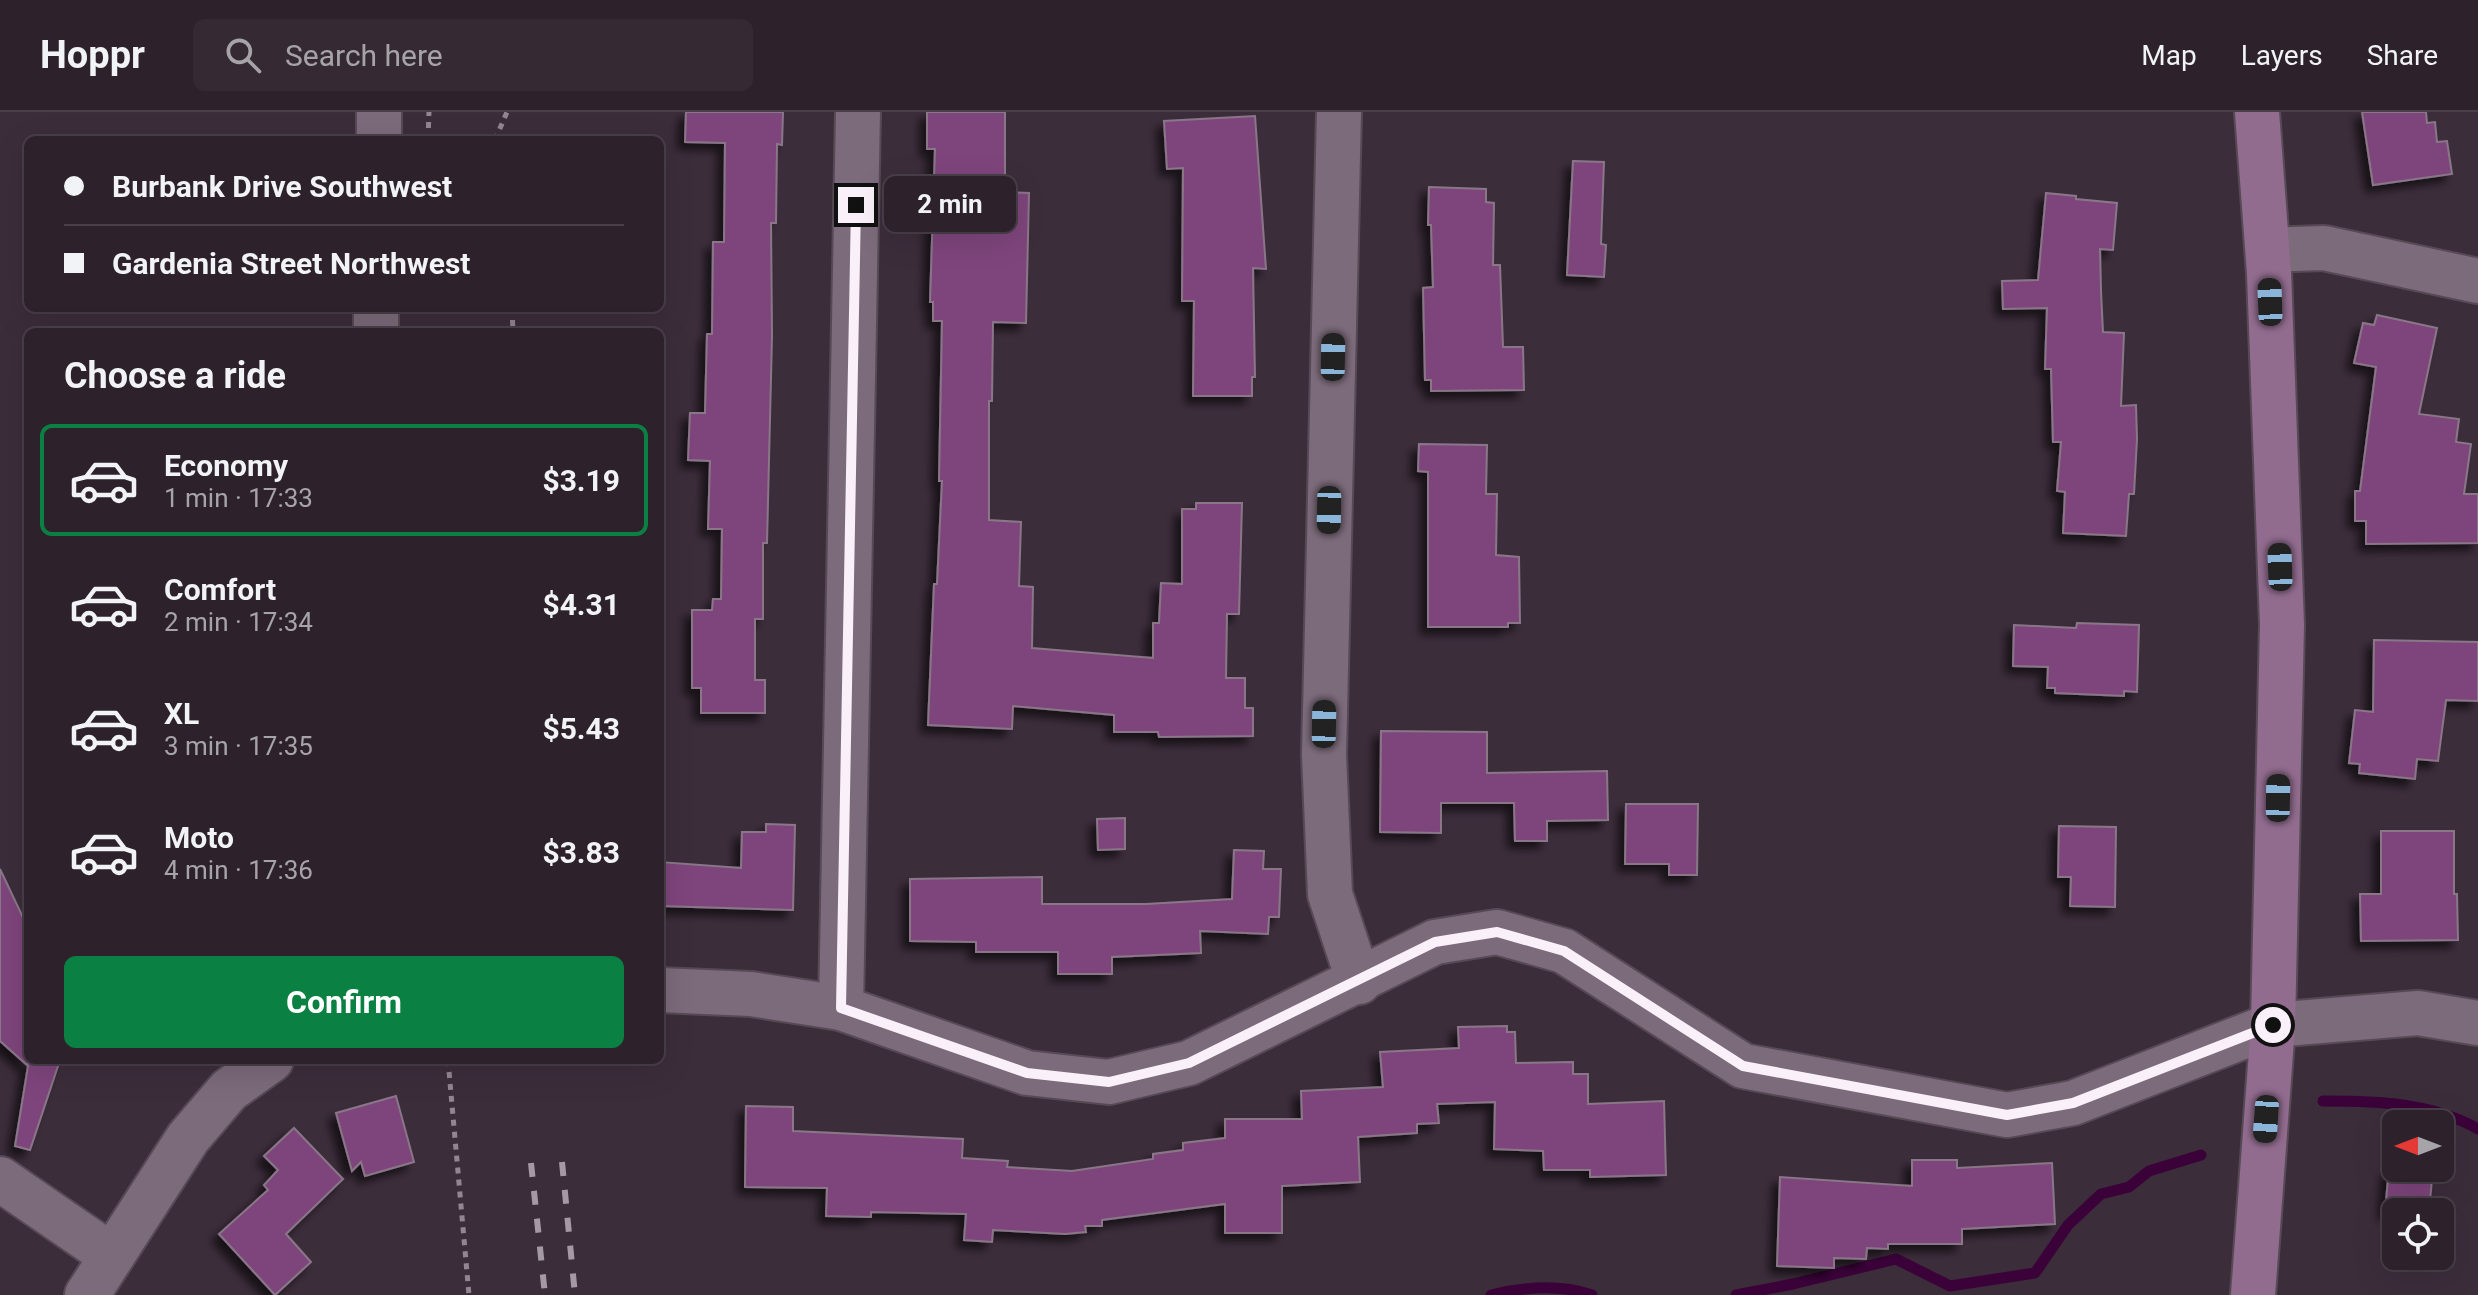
<!DOCTYPE html>
<meta charset="utf-8">
<style>
:root{--surface:#2d222c;--page:#352a34;--text:#f1f3f6;--muted:#a7a4a9;--line:#483f48;--accent:#0b8043}
body{margin:0;font-family:Roboto,sans-serif;background:var(--page);color:var(--text);height:100vh;display:flex;flex-direction:column;font-size:30px;white-space:nowrap}
*{box-sizing:border-box;margin:0}
p{font-size:26px;color:var(--muted)}
.icon{flex:none;width:44px;height:44px;fill:none;stroke:currentColor;stroke-width:2;stroke-linecap:round;stroke-linejoin:round}
.map{position:relative;flex:1;overflow:hidden}
.side{position:absolute;left:24px;top:216px;width:640px;height:736px;display:flex;flex-direction:column;background:var(--surface);border-radius:12px;box-shadow:0 8px 32px #0002,0 0 0 2px var(--line)}
.side>*{flex:none}
.hud{position:absolute;left:24px;top:24px;width:640px;height:176px;border-radius:12px;box-shadow:0 8px 32px #0002,0 0 0 2px var(--line);display:grid;align-content:center;height:176px;padding:0 40px;background:var(--surface)}
.needle{width:52px;rotate:270deg}
.fabs{position:absolute;left:2382px;top:998px;display:grid;gap:16px}
.fabs a{display:grid;place-items:center;width:72px;height:72px;border-radius:12px;background:var(--surface);box-shadow:0 8px 32px #0002,0 0 0 2px var(--line);font-size:40px}
.end{position:absolute;width:36px;height:36px;margin:-18px;border:10px solid #faf0f9;background:#111;box-shadow:0 0 0 4px #111}
.from{border-radius:50%}
.bubble{position:absolute;height:56px;border-radius:12px;background:var(--surface);box-shadow:0 8px 32px #0002,0 0 0 2px var(--line);font-size:26px;font-weight:700;line-height:56px;text-align:center}
.car{position:absolute;width:24px;height:48px;margin:-24px -12px;border-radius:10px;box-shadow:0 0 6px 2px #0007;background:linear-gradient(#222 24%,#8ab4d8 0 40%,#222 0 76%,#8ab4d8 0 86%,#222 0)}
.hud b{display:flex;align-items:center;gap:28px;height:76px;font-size:30px}
.hud b+b{border-top:2px solid var(--line)}
.hud i{width:20px;height:20px;background:var(--text)}
ul{padding:0;list-style:none}
li{display:flex;align-items:center;gap:24px;height:112px;margin:0 16px 12px;padding:0 24px;border:4px solid transparent;border-radius:12px}
li div{flex:1}
li b{display:block;font-size:30px}
li em{font-style:normal;font-weight:700}
li.selected{border-color:var(--accent)}
li>.icon{width:72px;height:72px;stroke-width:1.5}
h2{padding:0 40px;font-size:36px;line-height:96px}
.primary-button{display:flex;gap:16px;margin-top:auto;padding:16px 40px}
.primary-button a{flex:1;height:92px;border-radius:12px;background:var(--accent);color:#fff;font-size:32px;font-weight:700;line-height:92px;text-align:center}
header{display:flex;align-items:center;gap:48px;box-sizing:border-box;height:112px;padding:0 40px;background:var(--surface);border-bottom:2px solid var(--line)}
header strong{font-size:38px}
nav{display:flex;gap:44px;margin-inline-start:auto;font-size:28px}
.search{width:560px;height:72px;background:var(--page);display:flex;align-items:center;gap:20px;box-sizing:border-box;padding:0 28px;border-radius:12px;color:var(--muted);font-size:30px}
.map>svg:first-child{display:block}
.lines{fill:none;stroke-linecap:round;stroke-linejoin:round}
.stream{stroke:#3b023a;stroke-width:11}
.building{fill:#7e447b;stroke:#897788;stroke-width:2;filter:url(#shadow)}
.minor-casing{stroke:#574a56;stroke-width:48}
.major-casing{stroke:#574a56;stroke-width:48}
.path{stroke:#938692;stroke-width:5;stroke-dasharray:6 6;stroke-linecap:butt}
.minor{stroke:#7c6b7b;stroke-width:44}
.major{stroke:#926c8f;stroke-width:44}
.rail{stroke:#a599a4;stroke-width:6;stroke-dasharray:14 14;stroke-linecap:butt}
.route{stroke:#faf0f9;stroke-width:10}
</style>
<header>
<strong>Hoppr</strong>
<div class="search"><svg class="icon" aria-label="search" viewBox="0 0 24 24"><circle cx="10" cy="10" r="6"/><path d="M15 15l6 6"/></svg>Search here</div>
<nav><a>Map</a><a>Layers</a><a>Share</a></nav>
</header>
<div class="map">
<svg width="2478" height="1183" viewBox="0 0 2478 1183">
<defs>
<filter id="shadow"><feDropShadow dx="-7" dy="7" stdDeviation="4" flood-color="#0009"/></filter>
</defs>
<rect width="100%" height="100%" fill="#3c2d3b"/>
<g class="lines">
<g class="stream">
<path d="M2323 989C2377 989 2430 990 2478 1017"/>
<path d="M1491 1183C1524 1175 1560 1172 1592 1183"/>
<polyline points="1736,1183 1793,1172 1896,1147 1950,1174 2035,1161 2068,1113 2101,1082 2129,1075 2149,1059 2201,1043"/>
</g>
</g>
<g class="building">
<polygon points="686,0 783,0 782,33 777,32 776,111 771,111 772,224 767,431 763,431 763,507 755,507 755,568 765,568 765,601 701,601 701,576 692,576 692,498 712,498 713,487 721,487 722,417 708,417 710,349 688,348 690,301 705,301 707,222 712,222 713,130 724,130 725,31 685,30"/>
<polygon points="927,0 1005,0 1005,80 1029,81 1026,211 993,210 992,289 989,289 989,408 1021,410 1019,474 1033,475 1032,536 1153,546 1153,511 1159,511 1161,471 1182,472 1182,397 1196,397 1196,391 1242,391 1239,502 1227,502 1226,566 1245,566 1245,596 1253,596 1253,624 1159,625 1158,620 1114,620 1114,603 1013,594 1012,617 928,613 934,472 937,472 942,369 939,369 942,209 933,209 933,190 930,190 935,37 927,37"/>
<polygon points="2362,0 2426,0 2427,11 2435,10 2437,30 2447,29 2452,62 2373,73"/>
<polygon points="1255,4 1266,157 1253,156 1255,265 1252,265 1252,284 1193,284 1194,189 1182,189 1183,56 1167,57 1164,9"/>
<polygon points="1573,49 1604,50 1601,132 1606,133 1604,165 1567,163"/>
<polygon points="1429,75 1486,77 1486,90 1494,91 1493,153 1500,153 1503,235 1523,235 1524,278 1431,279 1431,268 1425,268 1423,176 1433,175 1431,113 1428,113"/>
<polygon points="2046,81 2076,84 2076,87 2117,91 2113,138 2100,137 2101,179 2103,220 2124,221 2121,294 2136,293 2137,327 2134,382 2129,382 2126,424 2063,421 2065,380 2057,379 2061,330 2053,330 2051,257 2045,257 2047,196 2003,197 2002,169 2038,168"/>
<polygon points="2377,203 2437,216 2419,302 2459,307 2456,330 2471,332 2464,382 2478,382 2478,431 2366,432 2366,409 2355,409 2355,379 2360,379 2376,255 2354,251 2363,211 2374,213"/>
<polygon points="1419,332 1487,333 1486,382 1497,382 1496,443 1519,445 1520,511 1508,511 1508,515 1428,515 1428,360 1418,359"/>
<polygon points="2077,511 2139,513 2137,580 2124,579 2124,584 2055,581 2055,576 2047,576 2048,555 2013,554 2014,513 2076,516"/>
<polygon points="2374,528 2478,530 2478,589 2446,588 2438,649 2417,647 2415,667 2359,661 2360,652 2349,651 2355,598 2373,600"/>
<polygon points="1381,619 1487,620 1487,661 1607,659 1608,708 1547,709 1547,729 1515,729 1514,691 1441,691 1441,721 1380,720"/>
<polygon points="1626,692 1698,692 1697,763 1669,763 1669,752 1625,752"/>
<polygon points="1125,706 1125,737 1098,738 1097,707"/>
<polygon points="766,712 795,713 793,798 660,794 660,750 741,756 742,720 766,720"/>
<polygon points="2059,714 2116,715 2115,795 2070,794 2071,765 2058,765"/>
<polygon points="2381,719 2454,719 2454,782 2457,782 2458,828 2361,829 2360,782 2381,782"/>
<polygon points="1234,738 1264,739 1263,757 1281,757 1279,805 1269,805 1268,822 1200,819 1201,841 1112,845 1112,862 1058,862 1058,840 976,840 976,830 910,829 910,767 1042,765 1042,792 1146,792 1232,787"/>
<polygon points="0,757 28,816 28,952 29,948 60,948 30,1038 15,1034 28,954 0,929"/>
<polygon points="1507,914 1507,920 1515,920 1516,951 1573,950 1573,962 1588,962 1588,992 1664,989 1666,1063 1590,1065 1590,1058 1544,1058 1543,1039 1494,1037 1495,990 1437,992 1439,1011 1417,1012 1417,1021 1358,1025 1360,1070 1282,1074 1282,1121 1225,1121 1225,1092 1102,1108 1102,1114 1085,1114 1086,1120 1065,1122 993,1118 992,1130 964,1128 966,1102 871,1100 871,1105 826,1104 827,1076 745,1075 746,994 793,995 793,1019 963,1027 962,1046 1008,1049 1007,1055 1072,1059 1153,1047 1153,1042 1183,1038 1183,1031 1225,1026 1225,1007 1302,1007 1301,979 1383,975 1380,940 1459,936 1458,915"/>
<polygon points="396,984 414,1050 365,1064 361,1050 352,1059 336,1001"/>
<polygon points="294,1016 343,1067 286,1122 311,1150 275,1183 219,1122 268,1078 264,1073 278,1058 264,1044"/>
<polygon points="1912,1048 1957,1048 1957,1056 2052,1051 2055,1112 1962,1117 1962,1132 1888,1132 1888,1137 1867,1136 1866,1147 1834,1146 1834,1156 1777,1154 1780,1065 1912,1074"/>
<polygon points="2389,1056 2433,1056 2429,1100 2385,1100"/>
</g>
<g class="lines">
<defs>
<g id="minor">
<polyline points="1339,0 1324,643 1330,782 1359,870"/>
<polyline points="379,28 379,0"/>
<polyline points="2268,138 2324,136 2478,169"/>
<polyline points="376,220 376,196"/>
<polyline points="660,878 751,882 841,896 1027,961 1109,970 1189,951 1435,830 1497,820 1564,839 1743,954 2007,1003 2073,991 2273,913 2418,901 2478,911"/>
<polyline points="841,896 858,0"/>
<polyline points="0,1067 112,1144"/>
<polyline points="87,1183 188,1026 229,978 271,948"/>
</g>
<polyline id="major" points="2253,1183 2273,913 2282,513 2269,161 2257,0"/>
</defs>
<use href="#minor" class="minor-casing"/>
<use href="#major" class="major-casing"/>
<g class="path">
<polyline points="428,28 429,0"/>
<polyline points="495,28 507,0"/>
<polyline points="512,196 513,220"/>
<polyline points="448,948 469,1183"/>
</g>
<use href="#minor" class="minor"/>
<use href="#major" class="major"/>
<g class="rail">
<polyline points="562,1050 575,1183"/>
<polyline points="531,1051 545,1183"/>
</g>
</g>
<g class="lines">
<polyline class="route" points="856,93 841,896 1027,961 1109,970 1189,951 1435,830 1497,820 1564,839 1743,954 2007,1003 2073,991 2273,913"/>
</g>
</svg>
<div class="fabs">
<a><svg class="needle" viewBox="-14 -14 28 28"><path d="M0-13l5 13h-10z" fill="#e53935"/><path d="M0 13l5-13h-10z" fill="#a7a4a9"/></svg></a>
<a><svg class="icon" aria-label="locate" viewBox="0 0 24 24"><circle cx="12" cy="12" r="6"/><path d="M12 2v4M12 18v4M2 12h4M18 12h4"/></svg></a>
</div>
<i class="end from" style="left:2273px;top:913px"></i>
<i class="end" style="left:856px;top:93px"></i>
<div class="bubble" style="left:884px;top:64px;width:132px">2 min</div>
<i class="car" style="left:2270px;top:190px;rotate:358deg"></i>
<i class="car" style="left:1333px;top:245px;rotate:1deg"></i>
<i class="car" style="left:1329px;top:398px;rotate:181deg"></i>
<i class="car" style="left:2280px;top:455px;rotate:358deg"></i>
<i class="car" style="left:1324px;top:612px;rotate:1deg"></i>
<i class="car" style="left:2278px;top:686px;rotate:1deg"></i>
<i class="car" style="left:2266px;top:1007px;rotate:184deg"></i>
<div class="hud">
<b><i class="from"></i>Burbank Drive Southwest</b>
<b><i></i>Gardenia Street Northwest</b>
</div>
<section class="side">
<h2>Choose a ride</h2>
<ul>
<li class="selected"><svg class="icon" aria-label="car" viewBox="0 0 24 24"><path d="M5 17H2v-5l4-1 3-4h7l3 4 3 1v5h-3M9 17h6M6 11h13"/><circle cx="7" cy="17" r="2"/><circle cx="17" cy="17" r="2"/></svg><div><b>Economy</b><p>1 min · 17:33</p></div><em>$3.19</em></li>
<li><svg class="icon" aria-label="car" viewBox="0 0 24 24"><path d="M5 17H2v-5l4-1 3-4h7l3 4 3 1v5h-3M9 17h6M6 11h13"/><circle cx="7" cy="17" r="2"/><circle cx="17" cy="17" r="2"/></svg><div><b>Comfort</b><p>2 min · 17:34</p></div><em>$4.31</em></li>
<li><svg class="icon" aria-label="car" viewBox="0 0 24 24"><path d="M5 17H2v-5l4-1 3-4h7l3 4 3 1v5h-3M9 17h6M6 11h13"/><circle cx="7" cy="17" r="2"/><circle cx="17" cy="17" r="2"/></svg><div><b>XL</b><p>3 min · 17:35</p></div><em>$5.43</em></li>
<li><svg class="icon" aria-label="car" viewBox="0 0 24 24"><path d="M5 17H2v-5l4-1 3-4h7l3 4 3 1v5h-3M9 17h6M6 11h13"/><circle cx="7" cy="17" r="2"/><circle cx="17" cy="17" r="2"/></svg><div><b>Moto</b><p>4 min · 17:36</p></div><em>$3.83</em></li>
</ul>
<div class="primary-button"><a>Confirm</a></div>
</section>
</div>
